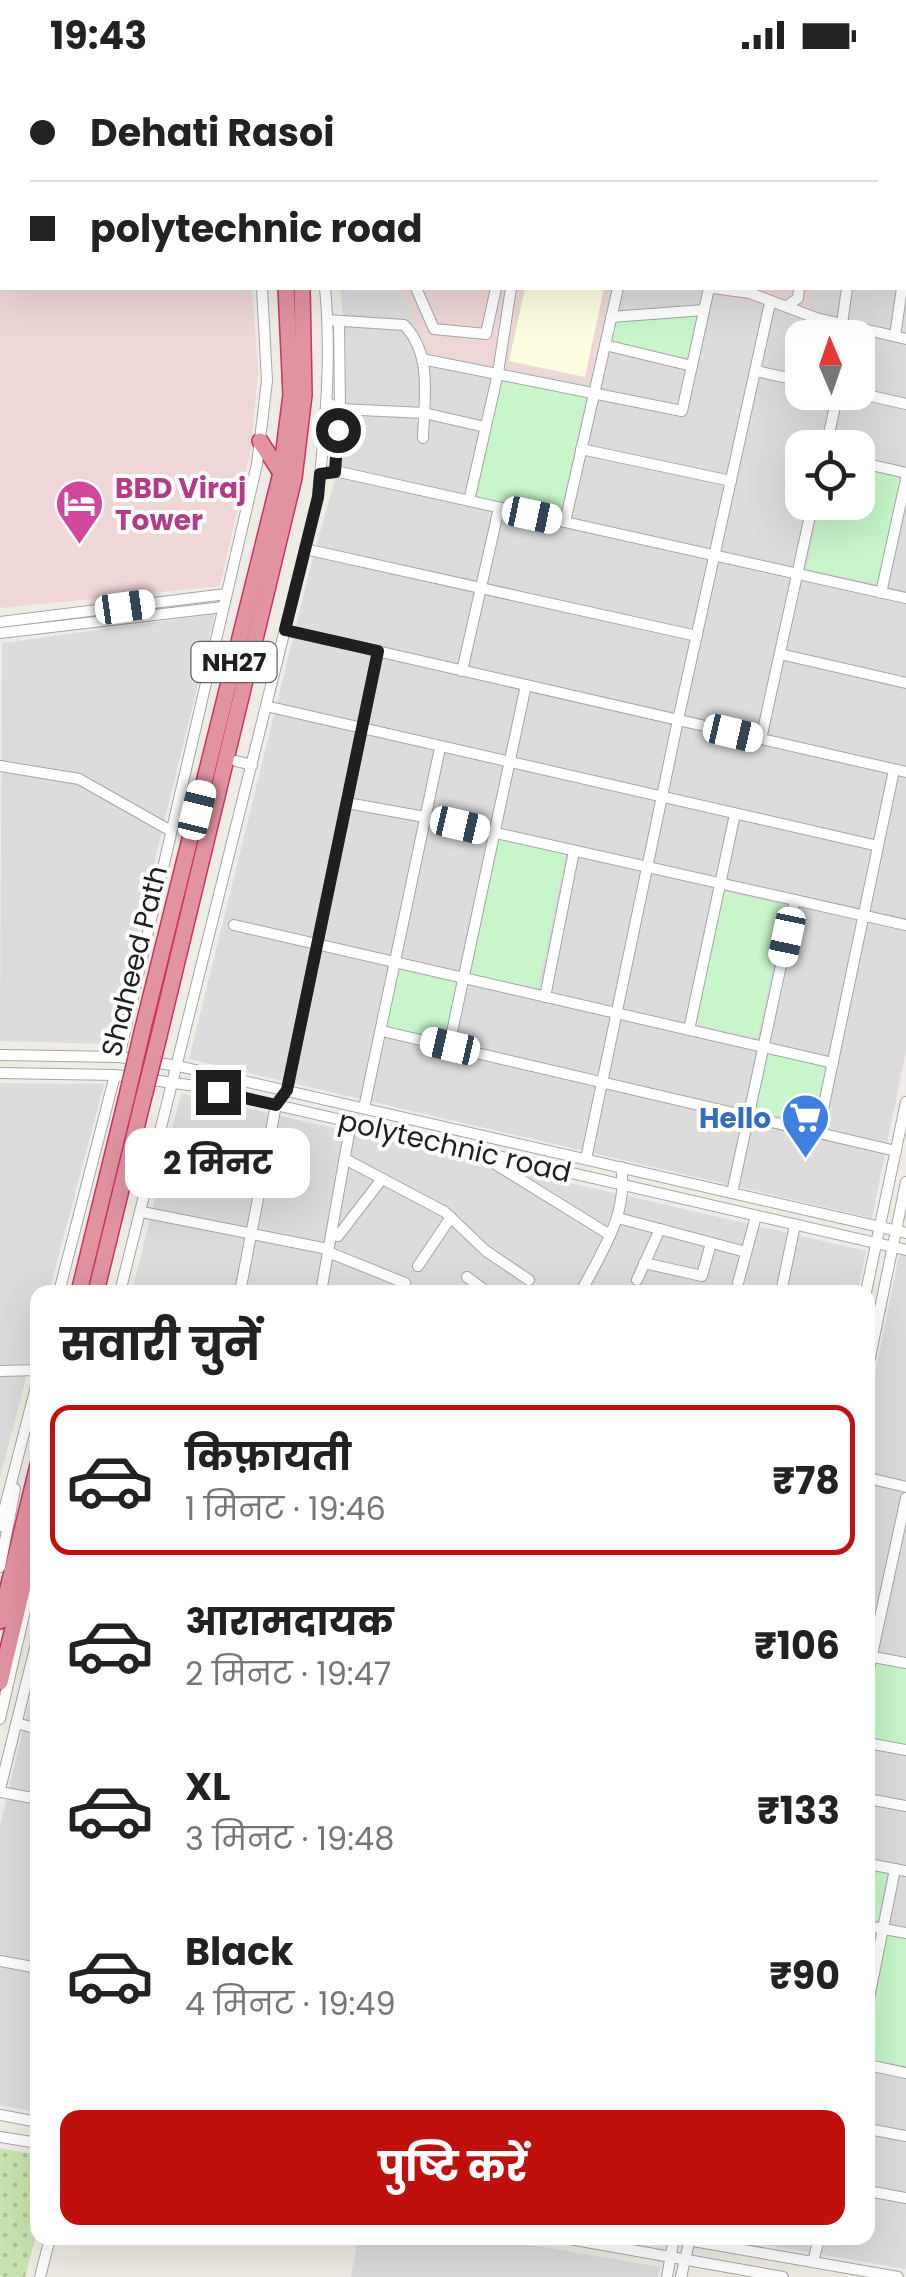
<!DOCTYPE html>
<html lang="hi">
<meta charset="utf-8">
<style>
:root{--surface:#fff;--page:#f6f6f6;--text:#222;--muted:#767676;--line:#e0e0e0;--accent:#bf100e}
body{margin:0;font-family:Poppins,"Noto Sans Devanagari",sans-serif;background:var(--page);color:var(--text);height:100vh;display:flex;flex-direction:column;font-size:38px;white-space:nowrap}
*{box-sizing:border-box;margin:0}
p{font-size:32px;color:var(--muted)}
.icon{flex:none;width:55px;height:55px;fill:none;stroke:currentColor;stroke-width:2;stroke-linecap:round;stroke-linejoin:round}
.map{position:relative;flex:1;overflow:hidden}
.side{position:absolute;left:30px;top:1215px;width:845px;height:960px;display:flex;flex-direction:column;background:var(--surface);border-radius:20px;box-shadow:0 10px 40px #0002}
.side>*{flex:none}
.hud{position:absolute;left:0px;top:0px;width:908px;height:220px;box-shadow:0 10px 40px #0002;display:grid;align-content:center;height:220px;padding:0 30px;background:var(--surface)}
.needle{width:65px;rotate:358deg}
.tools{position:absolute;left:785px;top:250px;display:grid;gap:20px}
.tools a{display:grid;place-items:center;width:90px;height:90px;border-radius:20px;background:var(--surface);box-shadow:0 10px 40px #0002;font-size:50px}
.end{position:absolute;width:45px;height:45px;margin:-22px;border:12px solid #1f1f1f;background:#fff;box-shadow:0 0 0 5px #fff}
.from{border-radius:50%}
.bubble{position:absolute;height:70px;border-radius:20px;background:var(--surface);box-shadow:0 10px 40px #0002;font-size:32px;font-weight:700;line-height:70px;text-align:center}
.car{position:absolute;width:30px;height:60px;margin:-30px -15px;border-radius:12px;box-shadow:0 0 8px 2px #0007;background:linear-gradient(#fff 24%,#345 0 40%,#fff 0 76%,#345 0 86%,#fff 0)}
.hud b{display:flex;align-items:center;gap:35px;height:95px;font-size:38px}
.hud b+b{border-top:2px solid var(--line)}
.hud i{width:25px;height:25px;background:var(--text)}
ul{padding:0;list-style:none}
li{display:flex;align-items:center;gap:30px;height:150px;margin:0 20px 15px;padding:0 10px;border:5px solid transparent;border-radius:20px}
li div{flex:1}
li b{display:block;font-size:38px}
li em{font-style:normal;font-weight:700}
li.active{border-color:var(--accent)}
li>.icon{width:90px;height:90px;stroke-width:1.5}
h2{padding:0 30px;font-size:45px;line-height:120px}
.button{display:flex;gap:20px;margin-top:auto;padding:20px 30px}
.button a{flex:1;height:115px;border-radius:20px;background:var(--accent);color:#fff;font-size:40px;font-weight:700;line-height:115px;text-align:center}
.status{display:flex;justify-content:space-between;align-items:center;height:70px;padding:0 50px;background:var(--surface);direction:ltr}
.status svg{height:28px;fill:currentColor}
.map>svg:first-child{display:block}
.residential{fill:#dddcdc;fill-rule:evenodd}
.commercial{fill:#eed7d6}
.education{fill:#fcfde0}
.grass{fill:url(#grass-dots)}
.park{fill:#c6f6ca}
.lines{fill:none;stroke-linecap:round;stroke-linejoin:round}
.minor-casing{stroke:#a6a6a6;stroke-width:12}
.highway-casing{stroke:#cf3165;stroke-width:18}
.minor{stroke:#fff;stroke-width:10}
.highway{stroke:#e193a0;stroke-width:15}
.highway-bridge-casing{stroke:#cf3165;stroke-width:18;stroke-linecap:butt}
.highway-bridge{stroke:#e193a0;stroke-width:15}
.route{stroke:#1f1f1f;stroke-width:12}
.labels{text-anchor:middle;stroke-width:8;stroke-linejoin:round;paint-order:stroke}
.shield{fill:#fff;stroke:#626262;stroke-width:2.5}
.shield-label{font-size:25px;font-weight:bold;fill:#1f1f1f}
.hotel-label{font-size:28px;font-weight:bold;fill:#b23c85;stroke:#fff;text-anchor:start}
.street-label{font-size:28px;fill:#1f1f1f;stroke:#fff}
.shop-label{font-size:28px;font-weight:bold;fill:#366cbe;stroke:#fff;text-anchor:end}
</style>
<div class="status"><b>19:43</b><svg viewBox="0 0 49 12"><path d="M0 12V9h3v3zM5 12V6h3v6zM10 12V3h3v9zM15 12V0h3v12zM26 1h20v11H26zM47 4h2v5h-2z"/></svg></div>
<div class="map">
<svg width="906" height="2207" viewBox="0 0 906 2207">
<defs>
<pattern id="grass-dots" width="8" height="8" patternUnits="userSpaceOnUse" patternTransform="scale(2.5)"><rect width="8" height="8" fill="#c9e5af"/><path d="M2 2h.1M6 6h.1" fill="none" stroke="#acc496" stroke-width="1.8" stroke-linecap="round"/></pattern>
</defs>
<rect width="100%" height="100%" fill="#efece5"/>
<g class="residential">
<polygon points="0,0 531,0 2,2 0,49"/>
<path d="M906 125V980L872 1148 189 989 313 488 344 376 346 275 340 218H402L589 314 611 218H716L807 245 812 218H905ZM802 268H858V322H802ZM802 378H858V432H802Z"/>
<polygon points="215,544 110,974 0,971 2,573"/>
<polygon points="0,1013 104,1014 49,1222 38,1222 37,1266 0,1408"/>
<polygon points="181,1023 866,1181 858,1222 132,1222"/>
<polygon points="899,1185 906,1186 906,2199 725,2168 868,2168 868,1341"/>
<polygon points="37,1601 37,2042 0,2035 0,1756"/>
<polygon points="358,2168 492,2168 660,2197 658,2207 351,2207"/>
</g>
<g class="commercial">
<polygon points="0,137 2,218 252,218 258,302 251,378 220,516 0,538"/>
<polygon points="401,218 611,218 589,314 430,285"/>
<polygon points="716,218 812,218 807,245 714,226"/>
</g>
<polygon class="education" points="525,218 604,218 585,307 509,291"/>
<polygon class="grass" points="0,2078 37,2085 37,2161 25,2207 0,2207"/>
<g class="park">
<polygon points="697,246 687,288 612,271 616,251"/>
<polygon points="502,309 586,327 560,446 477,428"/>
<polygon points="858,398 901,407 877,514 806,499 821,433 858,432"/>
<polygon points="499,770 566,784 538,918 471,904"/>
<polygon points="725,822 787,836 757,968 695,954"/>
<polygon points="399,900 456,912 444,970 386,958"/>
<polygon points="769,984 826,996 814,1054 756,1041"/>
<polygon points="875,1593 906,1599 906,1676 868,1668 868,1630"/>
<polygon points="868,1801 887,1805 877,1853 868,1851"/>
<polygon points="888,1865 906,1869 906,1996 868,1989 868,1968"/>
</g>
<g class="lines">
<defs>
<g id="minor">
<polyline points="748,0 748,2"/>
<polyline points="611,2 611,0"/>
<polyline points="905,47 906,47"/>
<polyline points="0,129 2,129"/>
<polyline points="905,161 906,161"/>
<polyline points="905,199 906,192"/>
<polyline points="416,218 434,259 486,264 496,218"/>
<polyline points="713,218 750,223 816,248 906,269"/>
<polyline points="787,236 798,228 799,218"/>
<polyline points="611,247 704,240"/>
<path d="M328 250 404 255C433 284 424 330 423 368"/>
<polyline points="842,254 847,218"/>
<polyline points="895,266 902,218"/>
<polyline points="605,275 692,296"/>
<polyline points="422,289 682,341 709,218"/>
<polyline points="756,301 802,311"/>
<polyline points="853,322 906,334"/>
<polyline points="328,333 340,339 424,343 485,357"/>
<polyline points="826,378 838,322"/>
<polyline points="581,379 731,411"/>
<polyline points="858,392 906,403"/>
<polyline points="335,401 340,339 339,252"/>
<polyline points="320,404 335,401 906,528"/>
<polyline points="469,431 498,303 511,218"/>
<polyline points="565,452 618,218"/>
<polyline points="305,479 697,566"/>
<polyline points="881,523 906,409"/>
<polyline points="0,552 226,524"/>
<polyline points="285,560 906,702"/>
<polyline points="0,563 223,537"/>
<polyline points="780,584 906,613"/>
<polyline points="462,601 499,438"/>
<polyline points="266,636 878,776"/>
<polyline points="761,669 813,432"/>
<polyline points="236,691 252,695"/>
<polyline points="0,696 79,709 171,761"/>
<polyline points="347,733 425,747 906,855"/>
<polyline points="234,855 833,993"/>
<polyline points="545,927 574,781"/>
<polyline points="689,960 735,744"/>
<polyline points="382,961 896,1081"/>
<polyline points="449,976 526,615"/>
<polyline points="0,985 119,987 178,996 906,1163"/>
<polyline points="119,987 257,394 267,311 262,218"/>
<polyline points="0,1003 115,1005 189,1015 906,1180"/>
<polyline points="364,1038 440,678"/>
<polyline points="818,1063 894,700"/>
<polyline points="489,1084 487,1089 610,1165"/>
<polyline points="345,1089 445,1142 486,1181 529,1210"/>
<polyline points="586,1089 678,650 770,233"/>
<polyline points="732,1123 795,830"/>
<polyline points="142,1142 328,1179"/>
<polyline points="618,1148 746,1182"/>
<polyline points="331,1165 338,1166 382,1109"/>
<polyline points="328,1182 405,1213"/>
<polyline points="644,1193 702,1206 711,1173"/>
<polyline points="418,1196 451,1147"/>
<polyline points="467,1207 487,1222"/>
<polyline points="637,1210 660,1159"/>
<polyline points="738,1213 756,1146"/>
<polyline points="59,1222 115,1005"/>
<path d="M120 1222 318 427C325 356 332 289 325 218"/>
<polyline points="240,1222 276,1035 287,1020 378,581"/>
<polyline points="321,1222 351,1052"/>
<path d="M581 1222C601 1183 629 1143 621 1097"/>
<polyline points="781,1222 795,1155"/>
<polyline points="866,1222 906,1032"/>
<polyline points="868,1297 906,1112"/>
<polyline points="0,1301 38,1300"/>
<polyline points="868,1408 906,1417"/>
<polyline points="0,1456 38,1309"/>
<polyline points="0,1497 15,1419"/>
<polyline points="868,1586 906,1593"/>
<polyline points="868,1603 906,1428"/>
<polyline points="0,1649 29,1523"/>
<polyline points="16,1653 38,1659"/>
<polyline points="868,1673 906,1680"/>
<polyline points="0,1719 38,1566"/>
<polyline points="0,1722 38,1729"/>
<polyline points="868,1729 906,1736"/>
<polyline points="868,1794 906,1801"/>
<polyline points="868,1856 906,1863"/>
<polyline points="0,1891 38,1898"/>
<polyline points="868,1933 895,1799"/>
<polyline points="868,1995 906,2003"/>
<polyline points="0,2045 38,2052"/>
<polyline points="868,2059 906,2066"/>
<polyline points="0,2067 38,2073"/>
<polyline points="868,2121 906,2128"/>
<polyline points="564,2168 783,2207"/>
<polyline points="676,2168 898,2207"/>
<polyline points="813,2192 819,2168"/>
<polyline points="40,2207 50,2168"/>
<polyline points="667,2207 674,2168"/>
<polyline points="681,2207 690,2168"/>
</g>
<g id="highway">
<polyline points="824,2 855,0"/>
<polyline points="905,9 906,9"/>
<polyline points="905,27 906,27"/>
<polyline points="0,75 2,75"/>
<polyline points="0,90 2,90"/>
<polyline points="0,108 2,107"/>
<polyline points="260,371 281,403"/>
<polyline points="142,962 281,403 291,325 286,218"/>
<polyline points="159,966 294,408 304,325 302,218"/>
<polyline points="79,1222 126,1030"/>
<polyline points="96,1222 142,1034"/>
<polyline points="0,1551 38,1395"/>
<polyline points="0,1612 38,1454"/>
</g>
</defs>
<use href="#minor" class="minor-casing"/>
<use href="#highway" class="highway-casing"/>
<use href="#minor" class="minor"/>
<use href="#highway" class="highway"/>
<defs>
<g id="highway-bridge">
<polyline points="126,1030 142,962"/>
<polyline points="142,1034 159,966"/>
</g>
</defs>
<use href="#highway-bridge" class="highway-bridge-casing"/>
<use href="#highway-bridge" class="highway-bridge"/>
</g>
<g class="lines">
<polyline class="route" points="218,1022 276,1035 287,1020 378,581 285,560 318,427 320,404 335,402 338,360"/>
</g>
<defs>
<symbol id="hotel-pin" viewBox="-11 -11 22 30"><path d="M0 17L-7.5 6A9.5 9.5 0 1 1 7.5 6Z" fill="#d1479c" stroke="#fff"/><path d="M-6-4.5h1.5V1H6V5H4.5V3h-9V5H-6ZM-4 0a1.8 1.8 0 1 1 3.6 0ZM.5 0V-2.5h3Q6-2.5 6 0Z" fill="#fff"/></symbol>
<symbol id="supermarket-pin" viewBox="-11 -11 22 30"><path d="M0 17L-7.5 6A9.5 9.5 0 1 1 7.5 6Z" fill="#3f7fe0" stroke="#fff"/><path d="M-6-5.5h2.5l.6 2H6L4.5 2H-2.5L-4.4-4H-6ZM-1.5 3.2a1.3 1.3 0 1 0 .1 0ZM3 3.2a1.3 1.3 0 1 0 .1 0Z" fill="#fff"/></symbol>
</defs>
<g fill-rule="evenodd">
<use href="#hotel-pin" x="52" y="406" width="55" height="75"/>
<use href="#supermarket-pin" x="778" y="1020" width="55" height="75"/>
</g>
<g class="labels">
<rect class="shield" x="191.5" y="572" width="85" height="40" rx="8"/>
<g class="shield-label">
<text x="234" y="601">NH27</text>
</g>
<g class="hotel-label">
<text x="115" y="428">BBD Viraj<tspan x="115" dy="32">Tower</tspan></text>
</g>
<g class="street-label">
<text transform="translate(134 891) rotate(-76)" y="10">Shaheed Path</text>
<text transform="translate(455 1076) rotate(13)" y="10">polytechnic road</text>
</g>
<g class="shop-label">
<text x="771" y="1058">Hello</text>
</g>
</g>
</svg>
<div class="tools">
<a><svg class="needle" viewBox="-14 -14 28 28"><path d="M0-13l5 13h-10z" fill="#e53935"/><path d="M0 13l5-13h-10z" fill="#767676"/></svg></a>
<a><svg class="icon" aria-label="locate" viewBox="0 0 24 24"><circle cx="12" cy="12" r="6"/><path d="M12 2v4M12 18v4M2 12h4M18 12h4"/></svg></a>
</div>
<i class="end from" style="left:338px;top:360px"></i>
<i class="end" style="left:218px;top:1022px"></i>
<div class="bubble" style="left:125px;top:1058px;width:185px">2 मिनट</div>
<i class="car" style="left:532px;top:445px;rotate:102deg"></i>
<i class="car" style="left:125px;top:537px;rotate:82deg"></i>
<i class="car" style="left:733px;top:663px;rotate:103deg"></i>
<i class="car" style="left:197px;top:740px;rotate:14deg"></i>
<i class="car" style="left:460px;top:755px;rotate:103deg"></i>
<i class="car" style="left:787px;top:867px;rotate:192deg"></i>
<i class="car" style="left:450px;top:976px;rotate:283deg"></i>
<div class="hud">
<b><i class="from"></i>Dehati Rasoi</b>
<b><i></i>polytechnic road</b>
</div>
<section class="side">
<h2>सवारी चुनें</h2>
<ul>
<li class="active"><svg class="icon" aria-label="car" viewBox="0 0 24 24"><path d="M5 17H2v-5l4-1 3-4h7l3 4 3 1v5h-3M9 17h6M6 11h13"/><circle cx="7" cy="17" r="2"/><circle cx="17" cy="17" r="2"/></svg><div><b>किफ़ायती</b><p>1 मिनट · 19:46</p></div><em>₹78</em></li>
<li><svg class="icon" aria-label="car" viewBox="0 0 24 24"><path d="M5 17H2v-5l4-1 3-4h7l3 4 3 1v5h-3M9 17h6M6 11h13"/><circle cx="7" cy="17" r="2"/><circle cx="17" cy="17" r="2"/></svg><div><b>आरामदायक</b><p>2 मिनट · 19:47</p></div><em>₹106</em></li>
<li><svg class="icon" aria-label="car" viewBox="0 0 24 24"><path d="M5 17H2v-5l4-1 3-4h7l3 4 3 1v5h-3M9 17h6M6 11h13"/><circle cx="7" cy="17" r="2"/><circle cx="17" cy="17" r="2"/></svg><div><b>XL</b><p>3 मिनट · 19:48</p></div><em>₹133</em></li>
<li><svg class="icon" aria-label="car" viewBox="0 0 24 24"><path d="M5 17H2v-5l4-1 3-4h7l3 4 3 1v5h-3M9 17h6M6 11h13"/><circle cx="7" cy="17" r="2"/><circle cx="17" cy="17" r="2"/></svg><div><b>Black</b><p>4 मिनट · 19:49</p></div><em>₹90</em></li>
</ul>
<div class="button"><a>पुष्टि करें</a></div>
</section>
</div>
